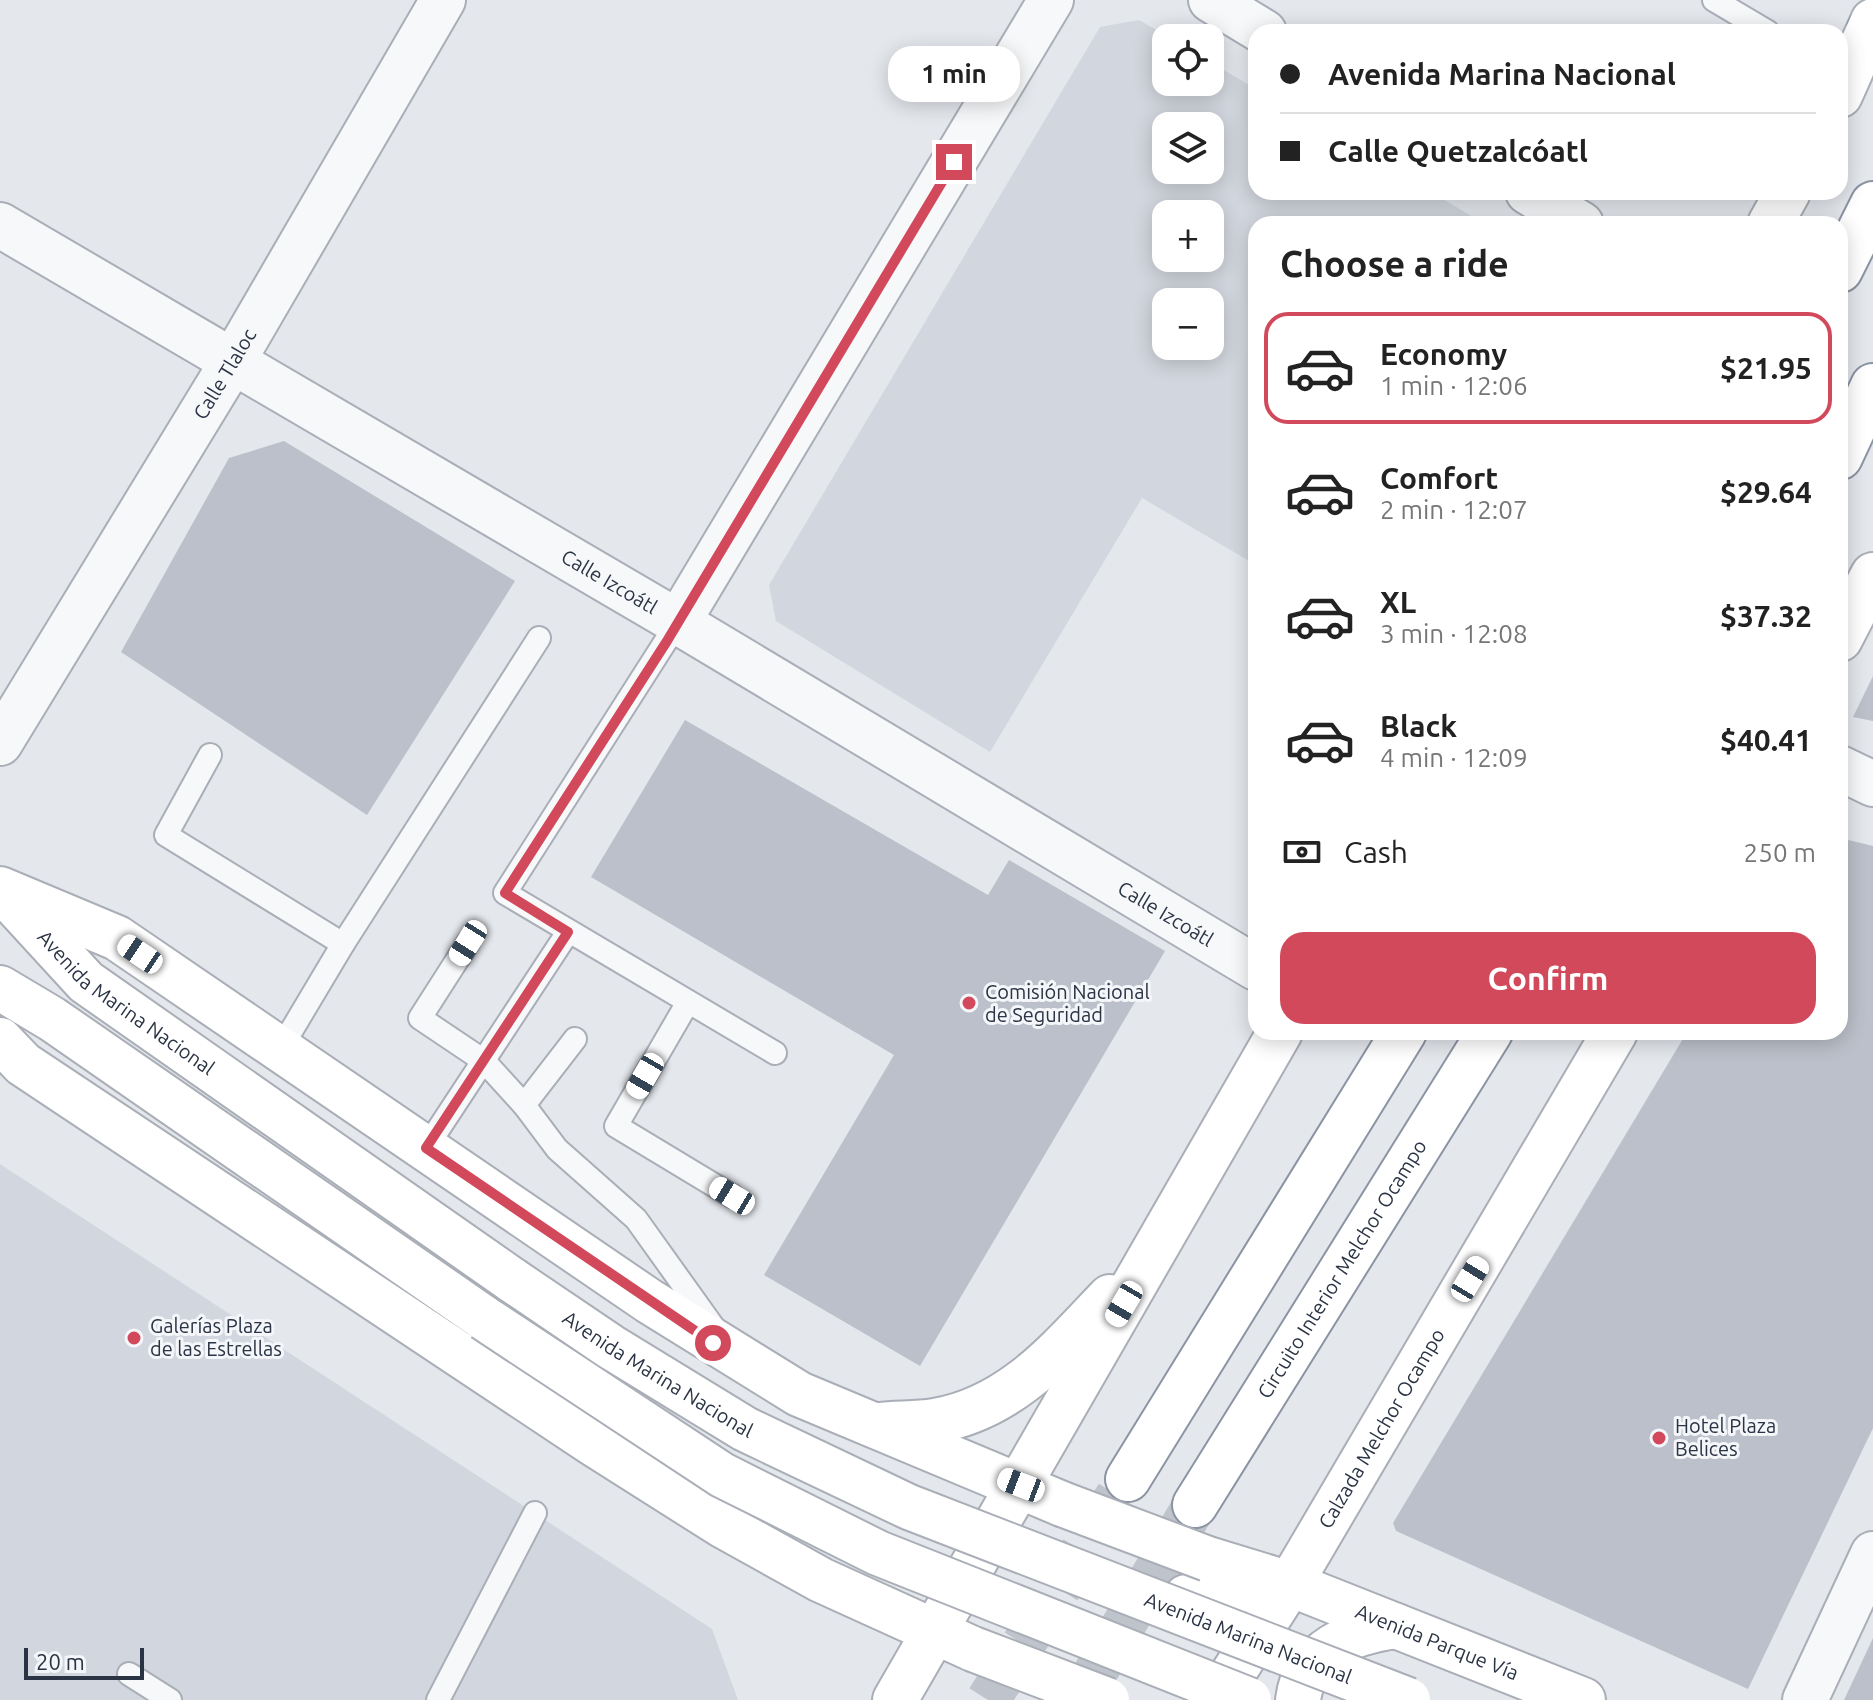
<!DOCTYPE html>
<meta charset="utf-8">
<style>
:root{--surface:#fff;--page:#f2f2f2;--text:#222;--muted:#767676;--line:#e0e0e0;--accent:#d1495b}
body{margin:0;font-family:Ubuntu,sans-serif;background:var(--page);color:var(--text);height:100vh;display:flex;flex-direction:column;font-size:30px;white-space:nowrap}
*{box-sizing:border-box;margin:0}
p{font-size:26px;color:var(--muted)}
.icon{flex:none;width:44px;height:44px;fill:none;stroke:currentColor;stroke-width:2;stroke-linecap:round;stroke-linejoin:round}
.map{position:relative;flex:1;overflow:hidden}
.panel{position:absolute;left:1248px;top:216px;width:600px;height:824px;display:flex;flex-direction:column;background:var(--surface);border-radius:24px;box-shadow:0 4px 20px #0003}
.panel>*{flex:none}
.guide{position:absolute;left:1248px;top:24px;width:600px;height:176px;border-radius:24px;box-shadow:0 4px 20px #0003;display:grid;align-content:center;height:176px;padding:0 32px;background:var(--surface)}
.buttons{position:absolute;left:1152px;top:24px;display:grid;gap:16px}
.buttons a{display:grid;place-items:center;width:72px;height:72px;border-radius:16px;background:var(--surface);box-shadow:0 4px 20px #0003;font-size:40px}
.scale{position:absolute;left:24px;bottom:20px;width:120px;box-sizing:border-box;padding-left:8px;border:4px solid #2b3445;border-top:0;font-size:22px;line-height:28px;white-space:nowrap;color:#2b3445;-webkit-text-stroke:6px #f4f6f9;paint-order:stroke}
.end{position:absolute;width:36px;height:36px;margin:-18px;border:10px solid #d1495b;background:#fff;box-shadow:0 0 0 4px #fff}
.from{border-radius:50%}
.bubble{position:absolute;height:56px;border-radius:24px;background:var(--surface);box-shadow:0 4px 20px #0003;font-size:26px;font-weight:600;line-height:56px;text-align:center}
.car{position:absolute;width:24px;height:48px;margin:-24px -12px;border-radius:10px;box-shadow:0 0 6px 2px #0007;background:linear-gradient(#fff 24%,#345 0 40%,#fff 0 76%,#345 0 86%,#fff 0)}
.guide b{display:flex;align-items:center;gap:28px;height:76px;font-size:30px}
.guide b+b{border-top:2px solid var(--line)}
.guide i{width:20px;height:20px;background:var(--text)}
ul{padding:0;list-style:none}
li{display:flex;align-items:center;gap:24px;height:112px;margin:0 16px 12px;padding:0 16px;border:4px solid transparent;border-radius:24px}
li div{flex:1}
li b{display:block;font-size:30px}
li em{font-style:normal;font-weight:600}
li.selected{border-color:var(--accent)}
li>.icon{width:72px;height:72px;stroke-width:1.5}
h2{padding:0 32px;font-size:36px;line-height:96px}
.pay{display:flex;align-items:center;gap:20px;height:88px;padding:0 32px;font-size:30px}
.pay p{margin-inline-start:auto}
.button{display:flex;gap:16px;margin-top:auto;padding:16px 32px}
.button a{flex:1;height:92px;border-radius:24px;background:var(--accent);color:#fff;font-size:32px;font-weight:600;line-height:92px;text-align:center}
.map>svg:first-child{display:block}
.built{fill:#d2d6de;fill-rule:evenodd}
.building{fill:#bbc0ca}
.lines{fill:none;stroke-linecap:round;stroke-linejoin:round}
.highway-tunnel{stroke:#bfc3cb;stroke-width:44;stroke-dasharray:44 22;stroke-linecap:butt}
.lane-casing{stroke:#a9aeb7;stroke-width:26}
.street-casing{stroke:#a9aeb7;stroke-width:48}
.secondary-casing{stroke:#a9aeb7;stroke-width:48}
.highway-casing{stroke:#8b94a3;stroke-width:48}
.lane{stroke:#f7f8fa;stroke-width:22}
.street{stroke:#f7f8fa;stroke-width:44}
.secondary{stroke:#fff;stroke-width:44}
.highway{stroke:#fff;stroke-width:44}
.secondary-bridge-casing{stroke:#a9aeb7;stroke-width:48;stroke-linecap:butt}
.secondary-bridge{stroke:#fff;stroke-width:44}
.route{stroke:#d1495b;stroke-width:10}
.poi-dot{fill:#d1495b;stroke:#f4f6f9;stroke-width:3}
.labels{text-anchor:middle;stroke-width:6;stroke-linejoin:round;paint-order:stroke}
.street-label{font-size:20px;fill:#2b3445;stroke:#f4f6f9}
.poi-label{font-size:20px;fill:#2b3445;stroke:#f4f6f9;text-anchor:start}
</style>
<div class="map">
<svg width="1873" height="1700" viewBox="0 0 1873 1700">
<rect width="100%" height="100%" fill="#e4e7ec"/>
<g class="built">
<path d="M1139 20 1170 38H1166V82H1210V62L1256 89V192H1431L1485 224H1256V565L1142 498 990 752 776 621 769 585 1100 27ZM1166 126H1210V170H1166ZM1166 214H1210V258H1166ZM1166 302H1210V346H1166Z"/>
<polygon points="0,1164 712,1629 738,1700 0,1700"/>
</g>
<g class="building">
<polygon points="284,441 515,581 367,815 121,652 229,458"/>
<polygon points="1873,676 1873,721 1853,717"/>
<polygon points="685,720 988,895 1009,860 1165,951 920,1366 764,1275 894,1055 591,877"/>
<polygon points="1840,838 1873,846 1873,1428 1748,1689 1396,1531 1393,1523 1687,1032 1840,1032"/>
<polygon points="1873,1638 1873,1700 1844,1700"/>
</g>
<g class="lines">
<g class="highway-tunnel">
<polyline points="988,1700 1128,1479"/>
<polyline points="1079,1700 1195,1505"/>
</g>
<defs>
<g id="lane">
<polyline points="1714,0 1768,32"/>
<polyline points="678,622 505,893 775,1053"/>
<polyline points="210,755 166,835 343,944"/>
<polyline points="468,943 420,1018 484,1061 524,1105 575,1039"/>
<polyline points="688,1002 616,1126 732,1196"/>
<polyline points="281,1048 343,944 539,638"/>
<polyline points="524,1105 557,1149 636,1219 714,1328"/>
<polyline points="426,1148 568,932"/>
<polyline points="129,1674 170,1700"/>
<polyline points="438,1700 535,1513"/>
</g>
<g id="street">
<polyline points="1211,0 1264,32"/>
<polyline points="1528,192 1581,224"/>
<path id="s1" d="M0 225 678 622 1256 968"/>
<polyline points="678,622 1051,0"/>
<path id="s2" d="M0 743 233 361 443 0"/>
<polyline points="1840,768 1873,784"/>
<polyline points="1805,1700 1873,1554"/>
</g>
<g id="secondary">
<polyline points="1840,95 1873,21"/>
<polyline points="1770,224 1788,192"/>
<polyline points="1840,639 1873,575"/>
<polyline points="0,889 117,938 649,1301 799,1394 1062,1504"/>
<path id="s3" d="M9 898 86 982 512 1280"/>
<polyline points="0,988 52,1019 484,1318"/>
<polyline points="0,1040 23,1064 594,1444 722,1525 821,1580 973,1649"/>
<path d="M879 1425C897 1423 917 1424 935 1421 1012 1408 1059 1350 1110 1297"/>
<path id="s4" d="M1208 1559 1290 1584 1583 1700"/>
<polyline points="1186,1597 1272,1586"/>
<polyline points="895,1700 1280,1032"/>
<path id="s5" d="M1216 1700 1290 1584 1615 1032"/>
<path d="M1298 1700C1304 1650 1353 1632 1396 1626"/>
</g>
<g id="highway">
<polyline points="1870,30 1873,26"/>
<polyline points="1840,270 1873,204"/>
<polyline points="1840,457 1873,386"/>
<polyline points="1128,1479 1404,1032"/>
<path id="s6" d="M1195 1505 1490 1032"/>
</g>
</defs>
<use href="#lane" class="lane-casing"/>
<use href="#street" class="street-casing"/>
<use href="#secondary" class="secondary-casing"/>
<use href="#highway" class="highway-casing"/>
<use href="#lane" class="lane"/>
<use href="#street" class="street"/>
<use href="#secondary" class="secondary"/>
<use href="#highway" class="highway"/>
<defs>
<g id="secondary-bridge">
<path id="s7" d="M512 1280 611 1347 745 1429 909 1507 1408 1700"/>
<polyline points="484,1318 722,1475 878,1553 1249,1700"/>
<polyline points="1062,1504 1208,1559"/>
<polyline points="973,1649 1107,1700"/>
</g>
</defs>
<use href="#secondary-bridge" class="secondary-bridge-casing"/>
<use href="#secondary-bridge" class="secondary-bridge"/>
</g>
<g class="lines">
<polyline class="route" points="713,1343 426,1148 568,932 505,893 667,641 954,162"/>
</g>
<g class="poi-dot">
<circle cx="969" cy="1003" r="8"/>
<circle cx="134" cy="1338" r="8"/>
<circle cx="1659" cy="1438" r="8"/>
</g>
<g class="labels">
<g class="street-label">
<text dy="7" stroke="none"><textPath href="#s2" startOffset="432">Calle Tlaloc</textPath></text>
<text dy="7" stroke="none"><textPath href="#s1" startOffset="706">Calle Izcoátl</textPath></text>
<text dy="7" stroke="none"><textPath href="#s1" startOffset="1354">Calle Izcoátl</textPath></text>
<text dy="7" stroke="none"><textPath href="#s3" startOffset="158">Avenida Marina Nacional</textPath></text>
<text dy="7" stroke="none"><textPath href="#s6" startOffset="278">Circuito Interior Melchor Ocampo</textPath></text>
<text dy="7" stroke="none"><textPath href="#s7" startOffset="174">Avenida Marina Nacional</textPath></text>
<text dy="7" stroke="none"><textPath href="#s5" startOffset="318">Calzada Melchor Ocampo</textPath></text>
<text dy="7" stroke="none"><textPath href="#s7" startOffset="822">Avenida Marina Nacional</textPath></text>
<text dy="7" stroke="none"><textPath href="#s4" startOffset="244">Avenida Parque Vía</textPath></text>
</g>
<g class="poi-label">
<text x="985" y="999">Comisión Nacional<tspan x="985" dy="23">de Seguridad</tspan></text>
<text x="150" y="1333">Galerías Plaza<tspan x="150" dy="23">de las Estrellas</tspan></text>
<text x="1675" y="1433">Hotel Plaza<tspan x="1675" dy="23">Belices</tspan></text>
</g>
</g>
</svg>
<div class="buttons">
<a><svg class="icon" aria-label="locate" viewBox="0 0 24 24"><circle cx="12" cy="12" r="6"/><path d="M12 2v4M12 18v4M2 12h4M18 12h4"/></svg></a>
<a><svg class="icon" aria-label="layers" viewBox="0 0 24 24"><path d="M12 4l9 5-9 5-9-5zM3 14l9 5 9-5"/></svg></a>
<a>+</a>
<a>−</a>
</div>
<div class="scale">20 m</div>
<i class="end from" style="left:713px;top:1343px"></i>
<i class="end" style="left:954px;top:162px"></i>
<div class="bubble" style="left:888px;top:46px;width:132px">1 min</div>
<i class="car" style="left:468px;top:943px;rotate:212deg"></i>
<i class="car" style="left:140px;top:954px;rotate:304deg"></i>
<i class="car" style="left:645px;top:1076px;rotate:210deg"></i>
<i class="car" style="left:732px;top:1196px;rotate:301deg"></i>
<i class="car" style="left:1470px;top:1279px;rotate:31deg"></i>
<i class="car" style="left:1124px;top:1304px;rotate:210deg"></i>
<i class="car" style="left:1021px;top:1485px;rotate:291deg"></i>
<div class="guide">
<b><i class="from"></i>Avenida Marina Nacional</b>
<b><i></i>Calle Quetzalcóatl</b>
</div>
<section class="panel">
<h2>Choose a ride</h2>
<ul>
<li class="selected"><svg class="icon" aria-label="car" viewBox="0 0 24 24"><path d="M5 17H2v-5l4-1 3-4h7l3 4 3 1v5h-3M9 17h6M6 11h13"/><circle cx="7" cy="17" r="2"/><circle cx="17" cy="17" r="2"/></svg><div><b>Economy</b><p>1 min · 12:06</p></div><em>$21.95</em></li>
<li><svg class="icon" aria-label="car" viewBox="0 0 24 24"><path d="M5 17H2v-5l4-1 3-4h7l3 4 3 1v5h-3M9 17h6M6 11h13"/><circle cx="7" cy="17" r="2"/><circle cx="17" cy="17" r="2"/></svg><div><b>Comfort</b><p>2 min · 12:07</p></div><em>$29.64</em></li>
<li><svg class="icon" aria-label="car" viewBox="0 0 24 24"><path d="M5 17H2v-5l4-1 3-4h7l3 4 3 1v5h-3M9 17h6M6 11h13"/><circle cx="7" cy="17" r="2"/><circle cx="17" cy="17" r="2"/></svg><div><b>XL</b><p>3 min · 12:08</p></div><em>$37.32</em></li>
<li><svg class="icon" aria-label="car" viewBox="0 0 24 24"><path d="M5 17H2v-5l4-1 3-4h7l3 4 3 1v5h-3M9 17h6M6 11h13"/><circle cx="7" cy="17" r="2"/><circle cx="17" cy="17" r="2"/></svg><div><b>Black</b><p>4 min · 12:09</p></div><em>$40.41</em></li>
</ul>
<div class="pay"><svg class="icon" aria-label="cash" viewBox="0 0 24 24"><path d="M3 7h18v10H3z"/><circle cx="12" cy="12" r="2"/></svg>Cash<p>250 m</p></div>
<div class="button"><a>Confirm</a></div>
</section>
</div>
